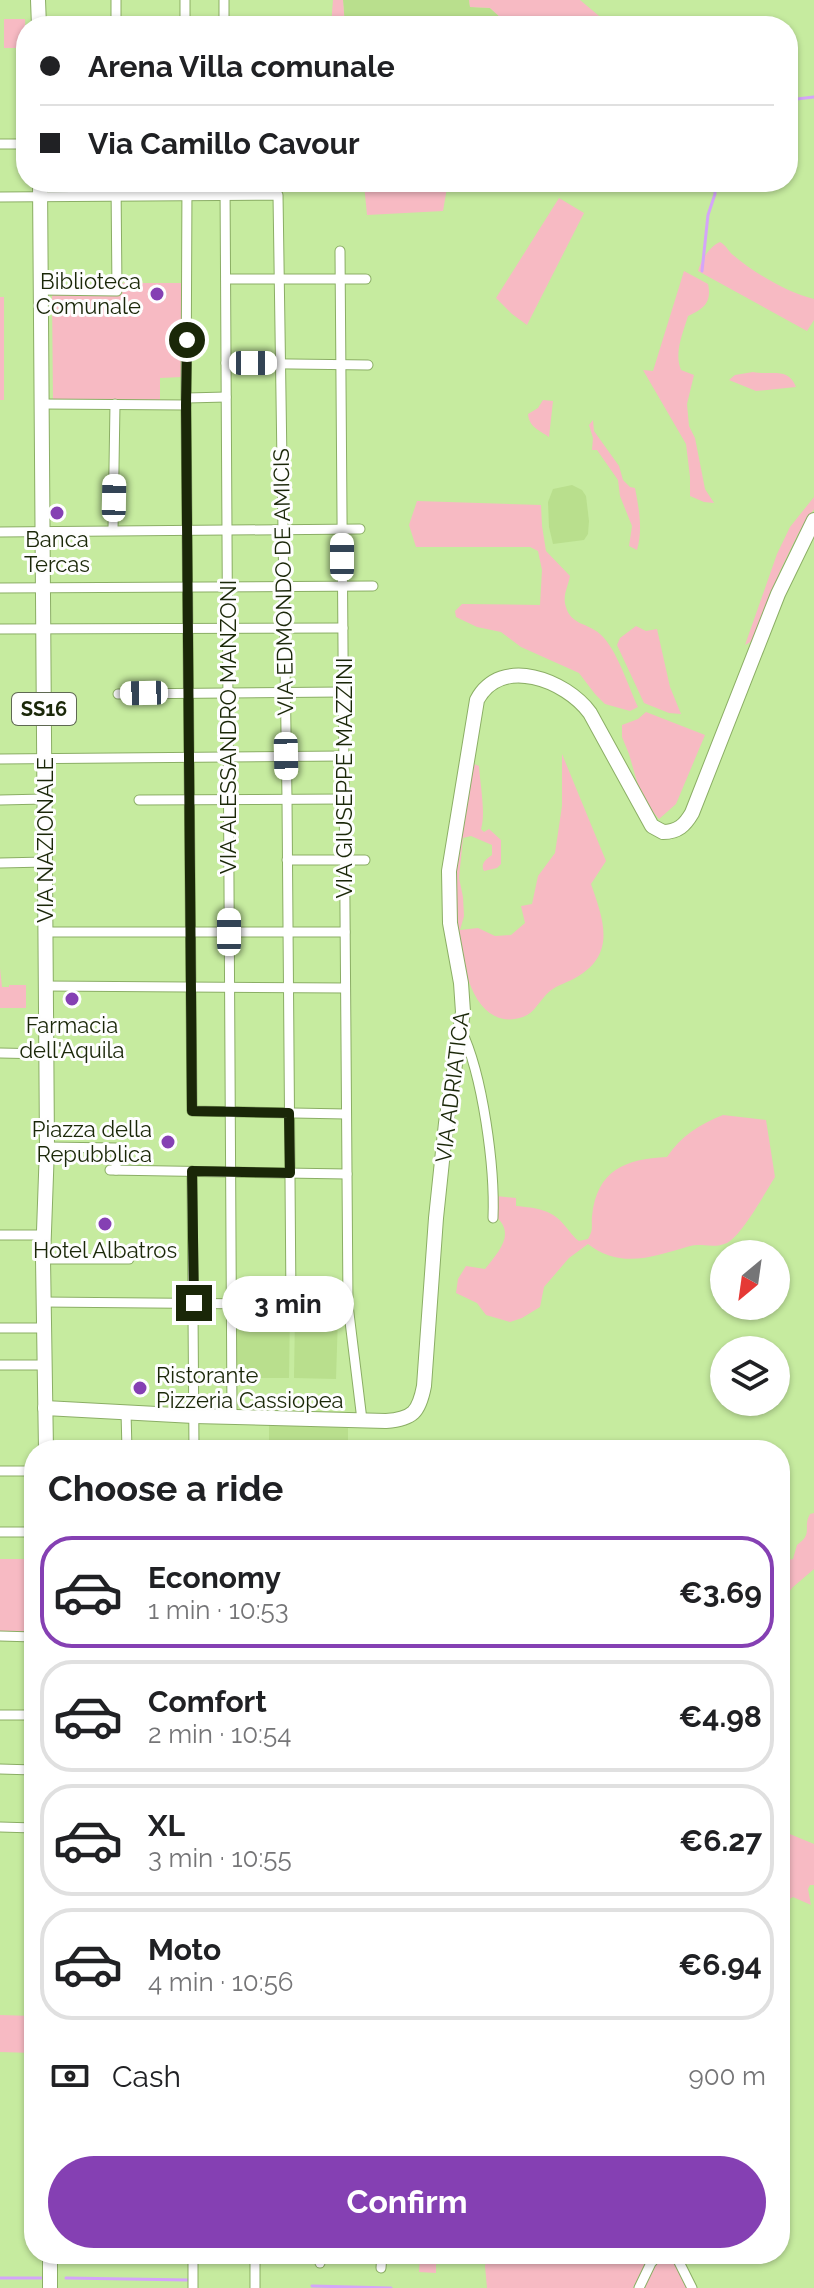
<!DOCTYPE html>
<meta charset="utf-8">
<style>
:root{--surface:#fff;--page:#f6f6f6;--text:#202124;--muted:#757577;--line:#e0e0e0;--accent:#8540b3}
body{margin:0;font-family:Raleway,sans-serif;background:var(--page);color:var(--text);height:100vh;display:flex;flex-direction:column;font-size:30px;white-space:nowrap}
*{box-sizing:border-box;margin:0}
p{font-size:26px;color:var(--muted)}
.icon{flex:none;width:44px;height:44px;fill:none;stroke:currentColor;stroke-width:2;stroke-linecap:round;stroke-linejoin:round}
.map{position:relative;flex:1;overflow:hidden}
.drawer{position:absolute;left:24px;top:1440px;width:766px;height:824px;display:flex;flex-direction:column;background:var(--surface);border-radius:32px;box-shadow:0 2px 6px #0004}
.drawer>*{flex:none}
.guide{position:absolute;left:16px;top:16px;width:782px;height:176px;border-radius:32px;box-shadow:0 2px 6px #0004;display:grid;align-content:center;height:176px;padding:0 24px;background:var(--surface)}
.needle{width:52px;rotate:209deg}
.fabs{position:absolute;left:710px;top:1240px;display:grid;gap:16px}
.fabs a{display:grid;place-items:center;width:80px;height:80px;border-radius:50%;background:var(--surface);box-shadow:0 2px 6px #0004;font-size:40px}
.end{position:absolute;width:36px;height:36px;margin:-18px;border:10px solid #1a2708;background:#fff;box-shadow:0 0 0 4px #fff}
.from{border-radius:50%}
.bubble{position:absolute;height:56px;border-radius:28px;background:var(--surface);box-shadow:0 2px 6px #0004;font-size:26px;font-weight:700;line-height:56px;text-align:center}
.car{position:absolute;width:24px;height:48px;margin:-24px -12px;border-radius:10px;box-shadow:0 0 6px 2px #0007;background:linear-gradient(#fff 24%,#345 0 40%,#fff 0 76%,#345 0 86%,#fff 0)}
.guide b{display:flex;align-items:center;gap:28px;height:76px;font-size:30px}
.guide b+b{border-top:2px solid var(--line)}
.guide i{width:20px;height:20px;background:var(--text)}
ul{padding:0;list-style:none}
li{display:flex;align-items:center;gap:24px;height:112px;margin:0 16px 12px;padding:0 8px;border:4px solid var(--line);border-radius:32px}
li div{flex:1}
li b{display:block;font-size:30px}
li em{font-style:normal;font-weight:700}
li.active{border-color:var(--accent)}
li>.icon{width:72px;height:72px;stroke-width:1.5}
h2{padding:0 24px;font-size:36px;line-height:96px}
.pay{display:flex;align-items:center;gap:20px;height:88px;padding:0 24px;font-size:30px}
.pay p{margin-inline-start:auto}
.button{display:flex;gap:16px;margin-top:auto;padding:16px 24px}
.button a{flex:1;height:92px;border-radius:48px;background:var(--accent);color:#fff;font-size:32px;font-weight:700;line-height:92px;text-align:center}
.map>svg:first-child{display:block}
.built{fill:#b9df8d}
.green{fill:#f7bac3}
.lines{fill:none;stroke-linecap:round;stroke-linejoin:round}
.stream{stroke:#d4a5f9;stroke-width:3}
.minor-casing{stroke:#8bae65;stroke-width:11}
.secondary-casing{stroke:#8bae65;stroke-width:16}
.primary-casing{stroke:#8bae65;stroke-width:16}
.minor{stroke:#fff;stroke-width:9}
.secondary{stroke:#fff;stroke-width:14}
.primary{stroke:#fff;stroke-width:14}
.route{stroke:#1a2708;stroke-width:10}
.poi-dot{fill:#8540b3;stroke:#fefefe;stroke-width:3}
.labels{text-anchor:middle;stroke-width:6;stroke-linejoin:round;paint-order:stroke}
.shield{fill:#fefefe;stroke:#5e6852;stroke-width:2}
.shield-label{font-size:20px;font-weight:bold;fill:#1a2708}
.poi-label{font-size:22px;fill:#1a2708;stroke:#fefefe}
.street-label{font-size:22px;fill:#1a2708;stroke:#fefefe}
</style>
<div class="map">
<svg width="814" height="2288" viewBox="0 0 814 2288">
<rect width="100%" height="100%" fill="#c6eb9f"/>
<g class="built">
<polygon points="343,0 469,0 470,7 490,8 501,18 501,26 345,26"/>
<polygon points="572,485 582,490 586,496 589,521 588,534 584,540 553,544 549,527 548,502 553,489"/>
<polygon points="236,1310 290,1310 289,1378 236,1378"/>
<polygon points="295,1313 338,1315 336,1379 294,1378"/>
<polygon points="269,1425 348,1428 348,1450 269,1450"/>
</g>
<g class="green">
<polygon points="333,0 343,0 345,26 331,26"/>
<polygon points="469,0 580,0 611,26 559,26 558,24 536,20 530,26 501,26 501,18 490,8 470,7"/>
<polygon points="4,19 25,19 26,48 4,48"/>
<polygon points="322,182 448,182 443,211 367,215 364,184 322,186"/>
<polygon points="559,198 584,213 527,325 512,314 496,298"/>
<path d="M720 242C727 246 728 251 733 255 754 273 788 293 814 299V320L807 331 698 271C701 260 710 246 720 242Z"/>
<path d="M684 271 708 284C712 302 704 309 688 316 683 333 674 352 681 370L694 375 687 404 689 426 695 438 705 489 714 503 704 502 690 496V477L686 444 643 370 653 371Z"/>
<polygon points="123,283 181,283 182,377 160,378 160,402 53,402 52,294 122,294"/>
<rect x="0" y="297" width="4" height="103"/>
<path d="M753 372C770 376 788 366 796 387L756 391 729 380 735 375Z"/>
<path d="M543 400 553 401 549 437C539 430 529 427 528 414L538 408Z"/>
<path d="M593 420 594 431 619 466 623 480 630 487 635 488C639 509 643 529 637 550L629 546 632 526 620 496 618 480 597 450H592L593 438 589 425Z"/>
<polygon points="814,497 814,509 798,534 780,571 752,641 745,645 777,554 790,527"/>
<path d="M417 501 541 505 542 526 546 551 570 576C568 587 562 596 566 607 571 625 588 623 600 634 617 649 628 686 638 707L630 711 605 704 595 694 579 673 521 647 501 632 477 627 456 617 455 611 462 604 540 605 542 570 538 551 530 547H416L409 525Z"/>
<polygon points="636,626 646,631 657,629 670,687 681,714 669,713 644,703 617,645 620,638"/>
<polygon points="646,712 705,735 676,804 659,819 642,799 629,754 622,737 622,725 638,719"/>
<path d="M562 754 606 861 591 884C603 919 617 953 577 977 569 982 557 985 550 991 540 999 535 1013 523 1017 475 1033 461 965 459 931H453L450 886 474 764 479 766C480 784 486 813 481 829L484 832 489 829 501 840V864L497 868 484 871C480 864 486 859 492 855V845L471 836 463 838 459 878 463 897 464 916 460 930 478 928 495 936 511 935 525 923 521 906 532 904 538 876 555 853 562 806Z"/>
<polygon points="0,968 2,987 9,987 9,985 26,985 26,1008 0,1008"/>
<path d="M723 1115 766 1120 775 1177C765 1193 742 1235 727 1243 714 1249 701 1243 690 1246 655 1256 621 1270 588 1244L569 1258 544 1287 540 1307 522 1318 510 1322 486 1315 477 1303 456 1293 458 1279 466 1266 485 1269C499 1251 517 1233 494 1215L496 1196 516 1198V1206C536 1208 552 1209 565 1226 570 1231 573 1237 579 1241L588 1239C594 1228 591 1227 592 1216 597 1170 625 1159 667 1157 681 1136 700 1124 723 1115Z"/>
<path d="M814 1513V1569L793 1587 784 1598H780V1553L782 1558 788 1560 793 1559 797 1545C814 1533 802 1528 810 1514Z"/>
<polygon points="0,1559 34,1559 34,1632 0,1631"/>
<polygon points="780,1830 814,1844 814,1885 810,1885 808,1889 811,1905 793,1897 780,1904"/>
<polygon points="0,2015 34,2016 34,2053 0,2052"/>
<polygon points="420,2254 436,2254 436,2273 419,2272"/>
<polygon points="488,2254 650,2254 633,2288 487,2288 485,2266"/>
<polygon points="665,2256 671,2256 690,2288 643,2288 648,2273"/>
</g>
<g class="lines">
<g class="stream">
<polyline points="788,100 814,97"/>
<polyline points="702,271 708,215 715,194 715,182"/>
<polyline points="0,2278 44,2278"/>
<polyline points="66,2278 188,2280"/>
<polyline points="312,2286 391,2288"/>
</g>
<defs>
<g id="minor">
<polyline points="116,0 116,26"/>
<polyline points="185,0 185,26"/>
<polyline points="224,0 224,26"/>
<polyline points="0,144 26,144"/>
<polyline points="187,182 186,405 192,1111 346,1114"/>
<polyline points="225,182 232,1417"/>
<polyline points="0,197 278,195 287,799 291,1304"/>
<polyline points="340,251 348,1305 362,1420"/>
<polyline points="226,279 366,279"/>
<polyline points="41,290 117,291 116,182"/>
<polyline points="226,363 368,365"/>
<polyline points="187,398 226,397"/>
<polyline points="42,404 186,405"/>
<polyline points="113,530 115,404"/>
<polyline points="0,532 360,529"/>
<polyline points="0,588 373,586"/>
<polyline points="0,629 343,628"/>
<polyline points="118,694 343,692"/>
<polyline points="0,759 344,756"/>
<polyline points="0,800 45,799"/>
<polyline points="139,800 344,799"/>
<polyline points="287,860 365,860"/>
<polyline points="0,863 46,862"/>
<polyline points="46,932 345,932"/>
<polyline points="45,986 345,988"/>
<path d="M461 1030C483 1075 495 1168 493 1218"/>
<polyline points="0,1053 46,1054"/>
<polyline points="47,1147 116,1148 116,1170"/>
<polyline points="110,1170 347,1174"/>
<polyline points="192,1171 194,1450"/>
<polyline points="0,1235 44,1235"/>
<polyline points="43,1259 129,1259"/>
<polyline points="43,1302 348,1305"/>
<polyline points="0,1328 43,1328"/>
<polyline points="0,1365 44,1365"/>
<polyline points="126,1412 127,1450"/>
<polyline points="0,1471 34,1471"/>
<polyline points="0,1532 34,1532"/>
<polyline points="0,1636 34,1637"/>
<polyline points="0,1715 34,1715"/>
<polyline points="0,1769 34,1770"/>
<polyline points="0,1827 34,1828"/>
<polyline points="193,2254 193,2288"/>
<polyline points="320,2254 320,2263"/>
<polyline points="673,2254 679,2262 692,2288"/>
<polyline points="381,2268 382,2254"/>
<polyline points="255,2288 255,2254"/>
<polyline points="639,2288 651,2263 659,2254"/>
</g>
<path id="secondary" d="M45 1408 194 1416 386 1421C413 1419 419 1412 424 1386L436 1218 446 1123 463 1012 461 983 450 923 449 871 477 700C501 655 566 680 590 713L652 826 663 832C678 832 685 825 692 813L778 594 814 520"/>
<g id="primary">
<polyline points="38,0 39,26"/>
<polyline points="40,182 47,1147 43,1259 46,1450"/>
<polyline points="50,2254 50,2288"/>
</g>
</defs>
<use href="#minor" class="minor-casing"/>
<use href="#secondary" class="secondary-casing"/>
<use href="#primary" class="primary-casing"/>
<use href="#minor" class="minor"/>
<use href="#secondary" class="secondary"/>
<use href="#primary" class="primary"/>
</g>
<g class="lines">
<polyline class="route" points="187,340 186,405 192,1111 289,1113 290,1173 192,1171 194,1303"/>
</g>
<g class="poi-dot">
<circle cx="157" cy="294" r="8"/>
<circle cx="57" cy="513" r="8"/>
<circle cx="72" cy="999" r="8"/>
<circle cx="168" cy="1142" r="8"/>
<circle cx="105" cy="1224" r="8"/>
<circle cx="140" cy="1388" r="8"/>
</g>
<g class="labels">
<rect class="shield" x="12" y="693" width="64" height="32" rx="6"/>
<g class="shield-label">
<text x="44" y="716">SS16</text>
</g>
<g class="poi-label">
<text x="141" y="289" text-anchor="end">Biblioteca<tspan x="141" dy="25">Comunale</tspan></text>
<text x="57" y="547">Banca<tspan x="57" dy="25">Tercas</tspan></text>
<text x="72" y="1033">Farmacia<tspan x="72" dy="25">dell'Aquila</tspan></text>
<text x="152" y="1137" text-anchor="end">Piazza della<tspan x="152" dy="25">Repubblica</tspan></text>
<text x="105" y="1258">Hotel Albatros</text>
<text x="156" y="1383" text-anchor="start">Ristorante<tspan x="156" dy="25">Pizzeria Cassiopea</tspan></text>
</g>
<g class="street-label">
<text transform="translate(283 582) rotate(-91)" y="8">VIA EDMONDO DE AMICIS</text>
<text transform="translate(228 727) rotate(-90)" y="8">VIA ALESSANDRO MANZONI</text>
<text transform="translate(344 778) rotate(-90)" y="8">VIA GIUSEPPE MAZZINI</text>
<text transform="translate(45 840) rotate(-90)" y="8">VIA NAZIONALE</text>
<text transform="translate(452 1087) rotate(-83)" y="8">VIA ADRIATICA</text>
</g>
</g>
</svg>
<div class="fabs">
<a><svg class="needle" viewBox="-14 -14 28 28"><path d="M0-13l5 13h-10z" fill="#e53935"/><path d="M0 13l5-13h-10z" fill="#757577"/></svg></a>
<a><svg class="icon" aria-label="layers" viewBox="0 0 24 24"><path d="M12 4l9 5-9 5-9-5zM3 14l9 5 9-5"/></svg></a>
</div>
<i class="end from" style="left:187px;top:340px"></i>
<i class="end" style="left:194px;top:1303px"></i>
<div class="bubble" style="left:222px;top:1276px;width:132px">3 min</div>
<i class="car" style="left:253px;top:363px;rotate:90deg"></i>
<i class="car" style="left:114px;top:498px;rotate:1deg"></i>
<i class="car" style="left:342px;top:557px;rotate:0deg"></i>
<i class="car" style="left:144px;top:693px;rotate:269deg"></i>
<i class="car" style="left:286px;top:756px;rotate:179deg"></i>
<i class="car" style="left:229px;top:932px;rotate:0deg"></i>
<div class="guide">
<b><i class="from"></i>Arena Villa comunale</b>
<b><i></i>Via Camillo Cavour</b>
</div>
<section class="drawer">
<h2>Choose a ride</h2>
<ul>
<li class="active"><svg class="icon" aria-label="car" viewBox="0 0 24 24"><path d="M5 17H2v-5l4-1 3-4h7l3 4 3 1v5h-3M9 17h6M6 11h13"/><circle cx="7" cy="17" r="2"/><circle cx="17" cy="17" r="2"/></svg><div><b>Economy</b><p>1 min · 10:53</p></div><em>€3.69</em></li>
<li><svg class="icon" aria-label="car" viewBox="0 0 24 24"><path d="M5 17H2v-5l4-1 3-4h7l3 4 3 1v5h-3M9 17h6M6 11h13"/><circle cx="7" cy="17" r="2"/><circle cx="17" cy="17" r="2"/></svg><div><b>Comfort</b><p>2 min · 10:54</p></div><em>€4.98</em></li>
<li><svg class="icon" aria-label="car" viewBox="0 0 24 24"><path d="M5 17H2v-5l4-1 3-4h7l3 4 3 1v5h-3M9 17h6M6 11h13"/><circle cx="7" cy="17" r="2"/><circle cx="17" cy="17" r="2"/></svg><div><b>XL</b><p>3 min · 10:55</p></div><em>€6.27</em></li>
<li><svg class="icon" aria-label="car" viewBox="0 0 24 24"><path d="M5 17H2v-5l4-1 3-4h7l3 4 3 1v5h-3M9 17h6M6 11h13"/><circle cx="7" cy="17" r="2"/><circle cx="17" cy="17" r="2"/></svg><div><b>Moto</b><p>4 min · 10:56</p></div><em>€6.94</em></li>
</ul>
<div class="pay"><svg class="icon" aria-label="cash" viewBox="0 0 24 24"><path d="M3 7h18v10H3z"/><circle cx="12" cy="12" r="2"/></svg>Cash<p>900 m</p></div>
<div class="button"><a>Confirm</a></div>
</section>
</div>
